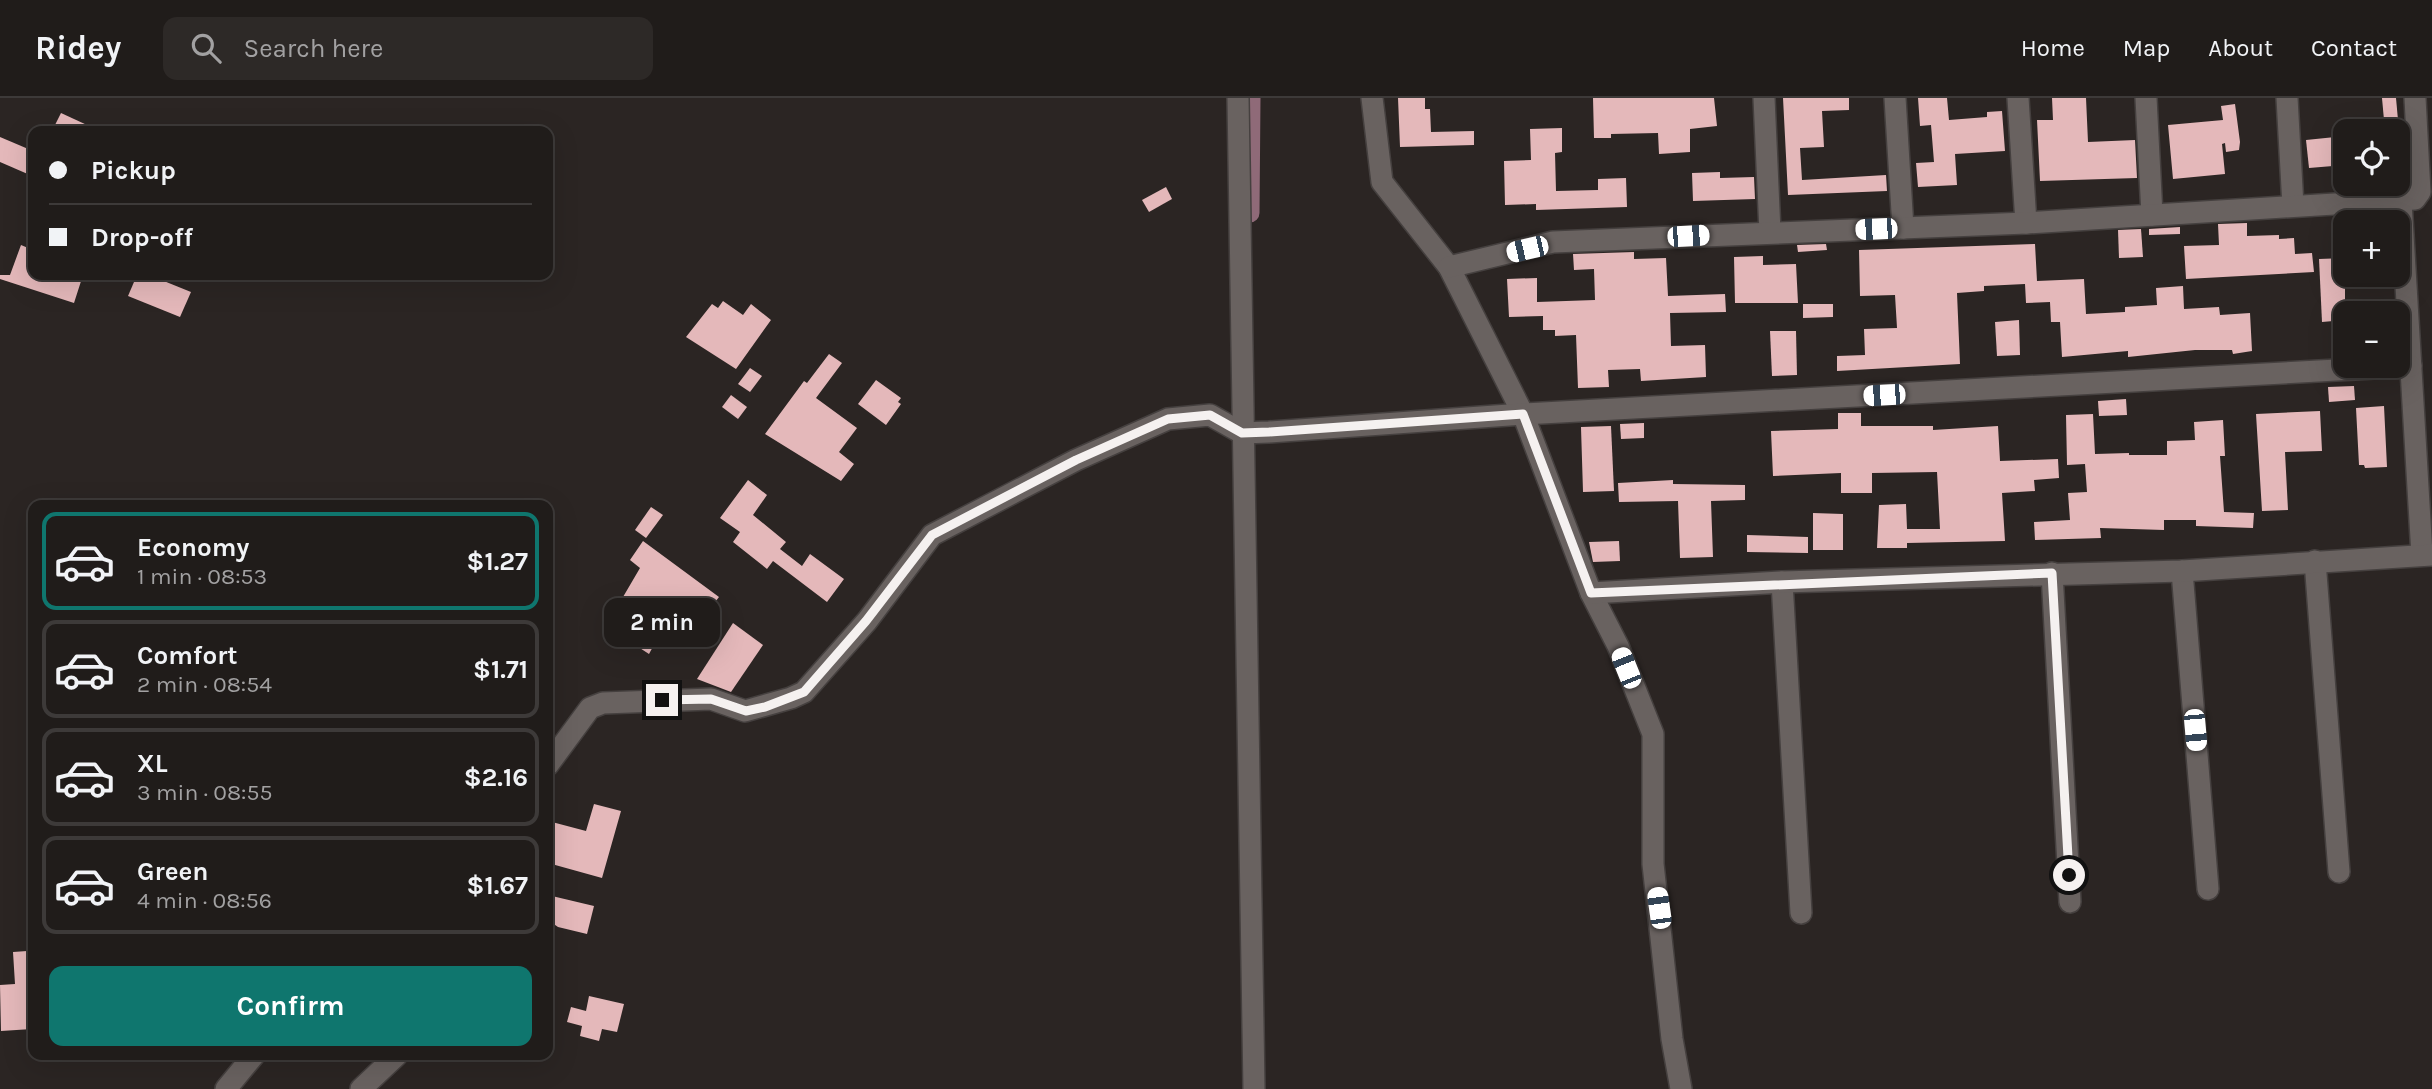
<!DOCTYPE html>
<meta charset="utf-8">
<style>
:root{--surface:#201c1a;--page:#2d2927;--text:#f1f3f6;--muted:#a2a1a2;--line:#3d3a39;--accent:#0f766e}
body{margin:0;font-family:Karla,sans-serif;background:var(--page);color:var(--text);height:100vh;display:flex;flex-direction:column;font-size:26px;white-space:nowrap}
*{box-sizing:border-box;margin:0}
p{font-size:23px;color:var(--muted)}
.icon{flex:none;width:38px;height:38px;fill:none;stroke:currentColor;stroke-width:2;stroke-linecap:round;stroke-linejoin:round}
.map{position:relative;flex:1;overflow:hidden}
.panel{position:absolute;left:28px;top:402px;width:525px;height:560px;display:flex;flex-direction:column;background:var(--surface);border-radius:14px;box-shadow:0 7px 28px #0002,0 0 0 2px var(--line)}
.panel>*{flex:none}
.guide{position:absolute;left:28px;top:28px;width:525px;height:154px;border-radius:14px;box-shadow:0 7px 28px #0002,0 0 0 2px var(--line);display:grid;align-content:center;height:154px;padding:0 21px;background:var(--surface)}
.buttons{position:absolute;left:2333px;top:21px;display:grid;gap:14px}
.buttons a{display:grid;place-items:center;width:77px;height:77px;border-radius:14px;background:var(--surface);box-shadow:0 7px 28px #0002,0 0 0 2px var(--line);font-size:35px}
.end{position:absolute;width:32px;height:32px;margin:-16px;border:9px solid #f5f1f0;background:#111;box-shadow:0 0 0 4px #111}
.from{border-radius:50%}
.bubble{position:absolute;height:49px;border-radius:14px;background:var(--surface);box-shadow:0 7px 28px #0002,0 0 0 2px var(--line);font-size:23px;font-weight:700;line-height:49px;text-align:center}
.car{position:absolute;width:21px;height:42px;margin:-21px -10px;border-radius:9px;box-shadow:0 0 5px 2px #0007;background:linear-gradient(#fff 24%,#345 0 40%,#fff 0 76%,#345 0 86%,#fff 0)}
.guide b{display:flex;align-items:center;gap:24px;height:66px;font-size:26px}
.guide b+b{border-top:2px solid var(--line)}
.guide i{width:18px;height:18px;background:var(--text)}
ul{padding:12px 0 0;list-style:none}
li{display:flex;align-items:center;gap:21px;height:98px;margin:0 14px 10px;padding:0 7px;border:4px solid var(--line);border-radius:14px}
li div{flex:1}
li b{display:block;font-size:26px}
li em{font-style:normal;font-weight:700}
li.selected{border-color:var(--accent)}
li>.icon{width:63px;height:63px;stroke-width:1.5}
.primary-button{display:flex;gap:14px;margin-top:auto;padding:14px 21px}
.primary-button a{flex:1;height:80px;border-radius:14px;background:var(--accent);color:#fff;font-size:28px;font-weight:700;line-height:80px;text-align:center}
header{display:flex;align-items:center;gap:42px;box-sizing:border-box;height:98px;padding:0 35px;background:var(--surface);border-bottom:2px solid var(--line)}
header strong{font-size:33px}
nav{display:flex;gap:38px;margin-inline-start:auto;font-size:24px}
.search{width:490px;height:63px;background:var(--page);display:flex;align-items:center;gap:18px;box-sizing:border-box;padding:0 24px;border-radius:14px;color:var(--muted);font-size:26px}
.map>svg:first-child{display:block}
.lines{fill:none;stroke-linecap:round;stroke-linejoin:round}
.canal{stroke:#8f6a78;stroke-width:19}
.building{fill:#e4b8ba}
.minor-casing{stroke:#45403f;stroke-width:24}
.tertiary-casing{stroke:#45403f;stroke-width:24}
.minor{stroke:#696260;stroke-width:21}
.tertiary{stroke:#696260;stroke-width:21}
.route{stroke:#f5f1f0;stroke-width:9}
</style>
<header>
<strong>Ridey</strong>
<div class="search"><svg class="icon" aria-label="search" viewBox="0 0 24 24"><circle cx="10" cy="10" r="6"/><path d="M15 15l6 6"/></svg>Search here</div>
<nav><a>Home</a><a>Map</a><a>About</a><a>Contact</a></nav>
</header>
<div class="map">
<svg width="2432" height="991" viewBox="0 0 2432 991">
<rect width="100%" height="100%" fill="#2b2523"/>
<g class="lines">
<polyline class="canal" points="1250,115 1251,0"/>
</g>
<g class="building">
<polygon points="1398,0 1425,0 1425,11 1430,11 1431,34 1474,33 1474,47 1400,49"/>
<polygon points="1593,0 1714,0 1717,28 1690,31 1690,54 1659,56 1658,35 1611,36 1611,40 1594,40"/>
<polygon points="1783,0 1849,0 1849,12 1822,13 1824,49 1800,50 1802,82 1886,77 1887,93 1788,97"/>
<polygon points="1918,0 1947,0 1949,22 1987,19 1987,14 2002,13 2005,53 1955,56 1957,87 1918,89 1916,65 1934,64 1931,27 1920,28"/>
<polygon points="2052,0 2086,0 2088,44 2135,42 2137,80 2040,83 2037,22 2053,22"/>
<polygon points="2382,0 2396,0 2399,33 2385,33"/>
<polygon points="2235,6 2240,44 2239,52 2226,54 2225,45 2222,46 2225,76 2173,81 2168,27 2223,22 2221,8"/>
<polygon points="61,15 100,33 52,33"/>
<polygon points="1562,30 1562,54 1555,55 1556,93 1598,92 1598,81 1626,80 1627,109 1536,112 1536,106 1505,107 1504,63 1531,62 1530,31"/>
<polygon points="2345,38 2345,67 2309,70 2306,42"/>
<polygon points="0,39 33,53 30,77 0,64"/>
<polygon points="1720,74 1720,80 1754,79 1755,101 1693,103 1692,75"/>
<polygon points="1166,89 1172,101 1149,114 1142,102"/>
<polygon points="2247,125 2247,138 2279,137 2279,141 2294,140 2295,156 2312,155 2314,174 2186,181 2184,148 2219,147 2218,126"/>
<polygon points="2180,129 2180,136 2149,137 2149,131"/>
<polygon points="2141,131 2143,159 2119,160 2118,132"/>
<polygon points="1826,146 1827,152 1798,154 1797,147"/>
<polygon points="2035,146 2037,183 2084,181 2086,216 2125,214 2125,209 2157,207 2156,190 2183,188 2184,211 2219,209 2220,217 2250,215 2252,253 2233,256 2232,252 2195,252 2128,259 2128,253 2062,259 2060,224 2051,224 2050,204 2026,205 2025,186 1984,188 1984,193 1957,195 1960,266 1837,273 1837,258 1865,257 1864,231 1897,230 1895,197 1860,198 1859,152"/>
<polygon points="21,147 33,152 33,177 83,177 74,205 0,181 0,177 10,177"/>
<polygon points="1634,154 1634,161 1666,160 1668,198 1725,196 1726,214 1670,215 1671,248 1705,247 1706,279 1641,283 1640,271 1608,272 1609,289 1578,290 1576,237 1555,238 1555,232 1543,232 1543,218 1509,219 1507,181 1537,180 1537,204 1595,202 1594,171 1574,172 1573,156"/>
<polygon points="1763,158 1763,167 1796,166 1798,205 1735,205 1734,159"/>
<polygon points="2345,160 2345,222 2322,224 2319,161"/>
<polygon points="137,177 149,177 191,194 180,219 128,198"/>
<polygon points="723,203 743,217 751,206 771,222 736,271 686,239 712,206 718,210"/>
<polygon points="1803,206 1833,206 1833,219 1803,220"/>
<polygon points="2019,222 2020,257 1997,258 1995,224"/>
<polygon points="1770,233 1796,233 1797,277 1772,278"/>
<polygon points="829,256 842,265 816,300 857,330 839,354 854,366 841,383 765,336 804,283 807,285"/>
<polygon points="750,270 762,278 750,294 738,286"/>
<polygon points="876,282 901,300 898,304 901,306 886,327 858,306"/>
<polygon points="2354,288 2355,302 2329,304 2328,289"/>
<polygon points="731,297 747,309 738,321 722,309"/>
<polygon points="2126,301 2127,317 2099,318 2098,303"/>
<polygon points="2384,308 2387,369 2365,370 2364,367 2359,367 2356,310"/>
<polygon points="2320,313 2322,353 2285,354 2288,412 2262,413 2256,316"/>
<polygon points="1838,315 1861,315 1861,328 1933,328 1933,332 1998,328 2000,363 2058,361 2059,380 2034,382 2035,393 2002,395 2005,443 1907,445 1907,450 1877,450 1879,407 1906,406 1907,431 1940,431 1937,374 1872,375 1872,395 1841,395 1841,375 1773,378 1771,333 1838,331"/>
<polygon points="2093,316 2095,356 2129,355 2129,357 2167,357 2167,343 2195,342 2194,324 2223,322 2225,358 2220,358 2224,414 2254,415 2253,430 2196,428 2196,422 2164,422 2164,432 2100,430 2101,440 2035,442 2034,424 2070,422 2068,395 2087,394 2085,366 2067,367 2066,317"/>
<polygon points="1644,325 1644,340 1621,341 1620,326"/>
<polygon points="1611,328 1614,393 1583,394 1581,329"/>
<polygon points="748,382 767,397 753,417 786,444 780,451 802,468 810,456 844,481 827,504 773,463 767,471 733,444 740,434 720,420"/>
<polygon points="1673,382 1673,386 1745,387 1745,402 1711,403 1713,459 1680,460 1678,403 1619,404 1618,385"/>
<polygon points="651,409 663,417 646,440 635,432"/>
<polygon points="1813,415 1843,416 1843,452 1813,452"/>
<polygon points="1747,437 1808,439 1808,455 1747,454"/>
<polygon points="643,443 719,499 705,517 680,499 649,556 606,528 640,470 630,462"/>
<polygon points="1619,443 1620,463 1593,464 1589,444"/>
<polygon points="733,525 763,547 731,594 697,581"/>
<polygon points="594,706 621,713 602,780 548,765 548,741 552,724 586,733"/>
<polygon points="552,798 594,808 587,836 558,829 548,822"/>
<polygon points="27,853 32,931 1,933 0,887 15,886 13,854"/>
<polygon points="589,898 624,906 617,934 602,931 599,943 580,938 582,928 567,924 571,909 586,913"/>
</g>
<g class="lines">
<defs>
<g id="minor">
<polyline points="1372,0 1382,84 1449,169 1523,316 1591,495 1618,548 1653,636 1653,766 1672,941 1681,991"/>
<polyline points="1764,0 1770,134"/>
<polyline points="1895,0 1903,130"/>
<polyline points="2018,0 2026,125"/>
<polyline points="2146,0 2152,117"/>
<polyline points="2287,0 2293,108"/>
<polyline points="2401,103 2422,457"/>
<polyline points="1449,169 1553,144 2026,125 2415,101 2420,94 2415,0"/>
<polyline points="2315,463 2339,774"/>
<polyline points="2182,473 2208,791"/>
<polyline points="2052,475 2070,804"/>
<polyline points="1782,484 1801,815"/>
<polyline points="1591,495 1782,484 2182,473 2432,457"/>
<polyline points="548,667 590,610 603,605 711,601 745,613 791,600 804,594 867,523 932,437 1076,362 1168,321 1210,317 1242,335 1269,334 1523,316 2411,268"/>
<polyline points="226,991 254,957"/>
<polyline points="361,991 397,957"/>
</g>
<polyline id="tertiary" points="1238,0 1254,991"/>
</defs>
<use href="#minor" class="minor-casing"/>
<use href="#tertiary" class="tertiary-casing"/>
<use href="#minor" class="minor"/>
<use href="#tertiary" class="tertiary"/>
</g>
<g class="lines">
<polyline class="route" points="662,602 711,601 746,613 765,609 804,594 866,523 932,437 1076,362 1168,321 1210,317 1242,335 1269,334 1523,316 1591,495 2052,475 2069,777"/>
</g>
</svg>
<div class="buttons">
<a><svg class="icon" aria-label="locate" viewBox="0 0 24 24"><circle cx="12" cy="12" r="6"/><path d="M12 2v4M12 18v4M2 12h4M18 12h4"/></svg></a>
<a>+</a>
<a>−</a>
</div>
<i class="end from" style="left:2069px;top:777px"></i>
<i class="end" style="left:662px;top:602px"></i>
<div class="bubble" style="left:604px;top:500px;width:116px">2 min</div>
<i class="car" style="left:1876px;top:131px;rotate:268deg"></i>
<i class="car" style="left:1688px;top:138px;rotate:87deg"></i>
<i class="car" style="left:1527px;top:151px;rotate:257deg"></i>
<i class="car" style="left:1884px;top:297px;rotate:267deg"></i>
<i class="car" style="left:1626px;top:570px;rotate:338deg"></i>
<i class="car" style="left:2195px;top:632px;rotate:175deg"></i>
<i class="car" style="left:1659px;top:810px;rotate:352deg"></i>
<div class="guide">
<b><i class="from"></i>Pickup</b>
<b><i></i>Drop-off</b>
</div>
<section class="panel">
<ul>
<li class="selected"><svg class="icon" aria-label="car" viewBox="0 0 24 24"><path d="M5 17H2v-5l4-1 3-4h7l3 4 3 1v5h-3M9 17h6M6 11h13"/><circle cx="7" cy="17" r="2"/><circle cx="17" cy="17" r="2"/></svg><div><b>Economy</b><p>1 min · 08:53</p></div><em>$1.27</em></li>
<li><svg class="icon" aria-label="car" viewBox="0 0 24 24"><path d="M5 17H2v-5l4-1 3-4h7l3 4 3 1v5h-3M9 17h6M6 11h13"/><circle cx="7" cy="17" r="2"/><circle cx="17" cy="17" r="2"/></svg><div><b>Comfort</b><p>2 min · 08:54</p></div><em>$1.71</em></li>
<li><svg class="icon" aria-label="car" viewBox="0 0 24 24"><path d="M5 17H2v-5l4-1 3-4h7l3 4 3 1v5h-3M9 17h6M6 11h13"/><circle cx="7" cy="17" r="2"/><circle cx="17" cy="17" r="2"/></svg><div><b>XL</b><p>3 min · 08:55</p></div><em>$2.16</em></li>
<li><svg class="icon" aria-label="car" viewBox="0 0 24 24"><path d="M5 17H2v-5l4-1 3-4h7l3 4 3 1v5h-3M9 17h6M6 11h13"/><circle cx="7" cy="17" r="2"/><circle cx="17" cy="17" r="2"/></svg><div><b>Green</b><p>4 min · 08:56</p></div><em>$1.67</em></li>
</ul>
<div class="primary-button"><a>Confirm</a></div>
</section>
</div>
